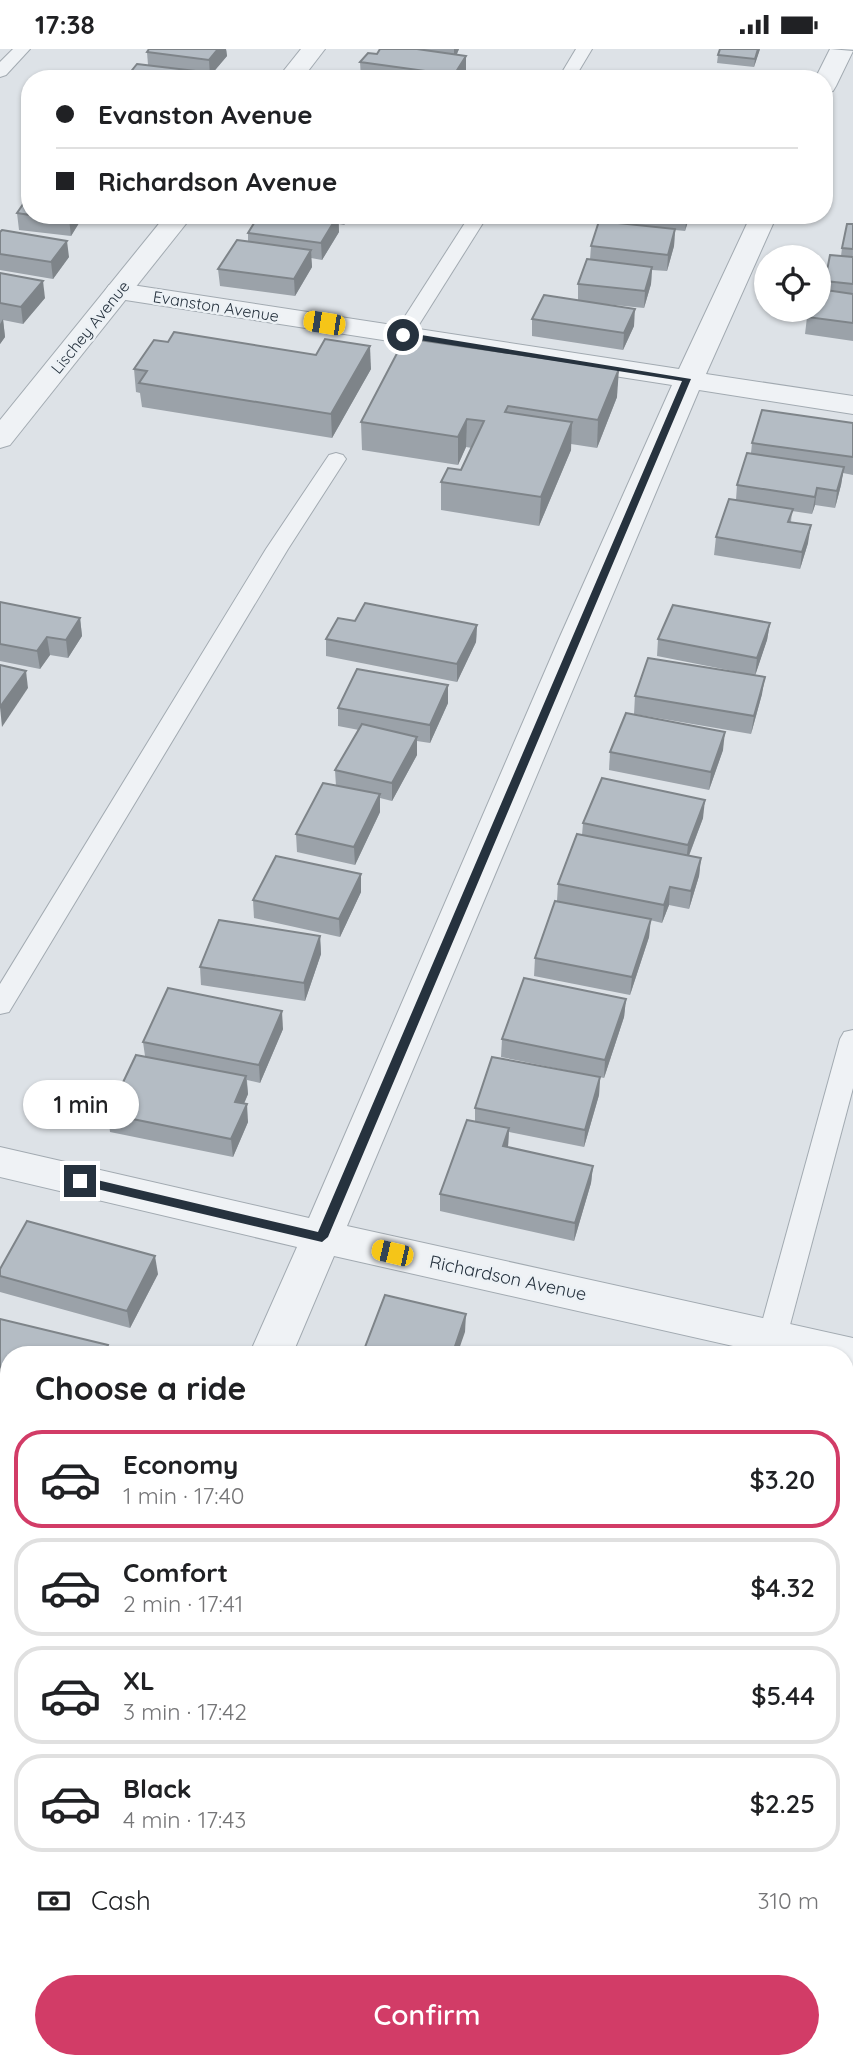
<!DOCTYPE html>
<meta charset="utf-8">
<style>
:root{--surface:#fff;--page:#f6f6f6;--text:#202124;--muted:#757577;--line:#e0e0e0;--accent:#d23c67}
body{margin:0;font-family:Quicksand,sans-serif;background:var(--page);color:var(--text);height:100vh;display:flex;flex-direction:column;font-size:26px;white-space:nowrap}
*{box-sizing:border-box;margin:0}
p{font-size:23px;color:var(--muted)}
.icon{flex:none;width:38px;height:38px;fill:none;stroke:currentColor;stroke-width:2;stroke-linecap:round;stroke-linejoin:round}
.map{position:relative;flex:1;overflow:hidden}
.details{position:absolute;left:0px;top:1297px;width:854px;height:723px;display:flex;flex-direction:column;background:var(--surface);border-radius:28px 28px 0 0;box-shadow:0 2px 5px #0004}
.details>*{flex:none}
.banner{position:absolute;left:21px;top:21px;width:812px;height:154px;border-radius:28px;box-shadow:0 2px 5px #0004;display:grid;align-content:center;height:154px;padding:0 35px;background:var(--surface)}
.tools{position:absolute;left:754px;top:196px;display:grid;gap:14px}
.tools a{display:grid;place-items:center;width:77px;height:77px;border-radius:50%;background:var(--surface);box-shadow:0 2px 5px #0004;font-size:35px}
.end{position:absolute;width:32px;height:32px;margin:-16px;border:9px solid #26323e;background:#fff;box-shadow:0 0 0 4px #fff}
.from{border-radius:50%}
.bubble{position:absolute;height:49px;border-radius:24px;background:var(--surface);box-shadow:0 2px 5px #0004;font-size:23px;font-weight:600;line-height:49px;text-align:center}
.car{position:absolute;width:21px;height:42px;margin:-21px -10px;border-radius:9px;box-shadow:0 0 5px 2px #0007;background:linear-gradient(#f5c518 24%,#345 0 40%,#f5c518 0 76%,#345 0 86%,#f5c518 0)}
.banner b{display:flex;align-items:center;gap:24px;height:66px;font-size:26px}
.banner b+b{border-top:2px solid var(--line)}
.banner i{width:18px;height:18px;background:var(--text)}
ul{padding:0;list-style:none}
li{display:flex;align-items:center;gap:21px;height:98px;margin:0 14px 10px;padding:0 21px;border:4px solid var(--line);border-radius:28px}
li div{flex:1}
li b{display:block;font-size:26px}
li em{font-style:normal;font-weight:600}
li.selected{border-color:var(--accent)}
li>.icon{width:63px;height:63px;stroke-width:1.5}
h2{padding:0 35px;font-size:32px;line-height:84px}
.pay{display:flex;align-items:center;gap:18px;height:77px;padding:0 35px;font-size:26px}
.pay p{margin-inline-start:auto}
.primary-button{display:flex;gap:14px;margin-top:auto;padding:14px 35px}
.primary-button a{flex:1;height:80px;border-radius:42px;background:var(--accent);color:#fff;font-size:28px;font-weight:600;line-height:80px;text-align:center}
.status{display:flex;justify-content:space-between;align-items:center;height:49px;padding:0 35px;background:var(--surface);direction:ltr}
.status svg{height:19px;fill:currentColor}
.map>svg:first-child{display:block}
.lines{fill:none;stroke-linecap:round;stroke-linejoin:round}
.service-casing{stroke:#a2aab1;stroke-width:2}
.minor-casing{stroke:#a2aab1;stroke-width:2}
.tertiary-casing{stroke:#a2aab1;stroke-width:2}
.service{fill:#eff2f5;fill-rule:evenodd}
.minor{fill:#eff2f5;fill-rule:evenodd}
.tertiary{fill:#eff2f5;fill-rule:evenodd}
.wall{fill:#9ba2a9}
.shaded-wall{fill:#7e8489}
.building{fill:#b4bcc4;stroke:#7e8489;stroke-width:2}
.route{fill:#26323e}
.labels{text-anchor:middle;stroke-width:5;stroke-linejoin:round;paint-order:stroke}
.far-street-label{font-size:16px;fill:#26323e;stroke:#ecf1f5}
.street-label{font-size:18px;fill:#26323e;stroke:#ecf1f5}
</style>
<div class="status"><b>17:38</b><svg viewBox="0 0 49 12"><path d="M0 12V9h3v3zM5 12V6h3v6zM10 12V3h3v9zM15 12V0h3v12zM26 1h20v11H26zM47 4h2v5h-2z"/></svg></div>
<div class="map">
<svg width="853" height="2018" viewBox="0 0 853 2018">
<rect width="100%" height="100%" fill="#dde2e7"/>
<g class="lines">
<defs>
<g id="service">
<polygon points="13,0 30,0 6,26 0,28 0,13"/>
<polygon points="576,0 592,0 574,30 558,30"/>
<polygon points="470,166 488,166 410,290 396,290 393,286"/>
<polygon points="336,404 343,406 346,410 288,500 9,963 0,965 0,935 266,500 329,406"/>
<polygon points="853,981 853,1039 782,1306 753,1306 840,990 844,983"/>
<polygon points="560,2011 596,2011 594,2018 558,2018"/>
</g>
<g id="minor">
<polygon points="830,0 853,2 836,37 833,42 824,44 824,30 815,30"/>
<polygon points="751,166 777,166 706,325 853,347 853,365 699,341 347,1177 853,1289 853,1323 845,1322 845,1306 773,1306 334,1207 292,1306 249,1306 297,1198 0,1128 0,1098 309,1169 558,592 672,336 119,250 109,248 105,242 109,236 119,234 679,320"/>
<polygon points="9,1868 9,1935 0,1938 0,1872"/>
</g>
<g id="tertiary">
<polygon points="301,0 325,0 302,30 277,30"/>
<polygon points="166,166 193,166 10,396 0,399 0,371"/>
</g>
</defs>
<use href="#service" class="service-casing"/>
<use href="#minor" class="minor-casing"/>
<use href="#tertiary" class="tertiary-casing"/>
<use href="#service" class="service"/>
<use href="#minor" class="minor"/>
<use href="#tertiary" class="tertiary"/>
</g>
<g class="wall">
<polygon points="149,0 226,0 227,7 210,27 148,16 147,3"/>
<polygon points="380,0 459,0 457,5 466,23 461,30 361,29 360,13 377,5"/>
<polygon points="760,0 754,18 717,14 718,6"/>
<polygon points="30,145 30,166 84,166 71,187 19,181 17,164"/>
<polygon points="259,166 350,166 344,176 339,175 339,183 322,211 311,209 312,218 295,247 220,237 218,220 248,193 248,184"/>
<polygon points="616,166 690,166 685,182 675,181 674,197 667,222 652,221 651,235 644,259 585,253 634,277 623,301 532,287 532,270 578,252 578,235 590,211 591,197 616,174"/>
<polygon points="853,175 853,292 805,285 807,268 824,240 825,232 841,207 842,199"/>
<polygon points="0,183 69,208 53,230 0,221"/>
<polygon points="0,224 45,249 23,275 3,271 5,288 0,295"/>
<polygon points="405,289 617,348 597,399 571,395 571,401 539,477 441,461 441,433 461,421 472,399 466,398 458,416 362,401 361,373"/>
<polygon points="134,320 371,320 332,389 142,358 140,344 136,343"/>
<polygon points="853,374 853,426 843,424 841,436 835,459 815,456 812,465 792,462 791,473 808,494 800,520 714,506 716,488 736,451 737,436 751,404 752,394"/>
<polygon points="0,553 80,569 82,587 68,609 50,606 40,620 0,612"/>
<polygon points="355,572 477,576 476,593 457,633 326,607 326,590"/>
<polygon points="770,574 767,591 755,626 762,645 751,685 634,665 635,647 738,623 657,607 658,590"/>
<polygon points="448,636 448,654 430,694 417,692 417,706 392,752 380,749 380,763 355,816 297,803 296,785 336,737 335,721 359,681 338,677 338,659"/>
<polygon points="723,701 709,741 609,721 610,703"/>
<polygon points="703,769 689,807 701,809 699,827 689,860 669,856 662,874 650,871 649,888 630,946 534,927 535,909 557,852 558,835 582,786 583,774"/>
<polygon points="361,825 361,843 340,888 254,869 253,851"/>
<polygon points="320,887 321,905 305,952 201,936 200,918"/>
<polygon points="626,950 624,968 604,1029 501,1008 502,990"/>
<polygon points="283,980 260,1034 247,1031 248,1045 244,1055 248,1073 233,1108 110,1083 108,1065 145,1007 143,993"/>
<polygon points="600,1028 599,1046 584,1098 509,1083 508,1098 593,1117 591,1134 574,1192 440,1162 440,1145 475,1072 475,1059"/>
<polygon points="0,1220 158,1225 130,1279 0,1243"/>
<polygon points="0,1270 108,1296 110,1306 9,1306 9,1355 0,1353"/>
<polygon points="0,1381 9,1382 9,1474 0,1472"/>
</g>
<g class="shaded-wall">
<polygon points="218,0 226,0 227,7 210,27 209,11"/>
<polygon points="454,0 459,0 454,11"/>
<polygon points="758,0 760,0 754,18 755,10"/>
<polygon points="466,7 466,23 461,30 453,30 454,26"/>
<polygon points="196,22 197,30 190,30"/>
<polygon points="72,166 84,166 71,187 69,170"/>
<polygon points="338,166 339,183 322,211 321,194"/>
<polygon points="344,166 350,166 344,176"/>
<polygon points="687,166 690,166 685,182"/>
<polygon points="675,180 674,197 667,222 668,206"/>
<polygon points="67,192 69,208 53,230 51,213"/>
<polygon points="311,201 312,218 295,247 294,230"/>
<polygon points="652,218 651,235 644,259 645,242"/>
<polygon points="43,232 45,249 23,275 21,258"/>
<polygon points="635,260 634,277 623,301 624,284"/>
<polygon points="3,270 5,288 0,295 0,275"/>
<polygon points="370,297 371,320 332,389 331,365"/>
<polygon points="619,320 617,348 597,399 598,371"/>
<polygon points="467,370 466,398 458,416 458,388"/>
<polygon points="572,373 571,401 539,477 541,448"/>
<polygon points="844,418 841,436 835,459 837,442"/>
<polygon points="817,439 815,456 812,465 815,448"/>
<polygon points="811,476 808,494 800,520 802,503"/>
<polygon points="80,569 82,587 68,609 66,591"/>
<polygon points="770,574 767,591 755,627 757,609"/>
<polygon points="477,576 476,593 457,633 457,615"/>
<polygon points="47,588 50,606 40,620 37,602"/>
<polygon points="26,622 28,639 2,678 0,658"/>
<polygon points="765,628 762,645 751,685 754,667"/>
<polygon points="448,636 448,654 430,694 430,676"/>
<polygon points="725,683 723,701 709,741 711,723"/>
<polygon points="417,688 417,706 392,752 392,734"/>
<polygon points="380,745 380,763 355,816 354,798"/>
<polygon points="705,751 703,769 686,814 688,796"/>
<polygon points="701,809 699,827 689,860 691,842"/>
<polygon points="361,825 361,843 340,888 339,870"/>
<polygon points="670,838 669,856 662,874 664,856"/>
<polygon points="651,870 649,888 630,946 632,928"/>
<polygon points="320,887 321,905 305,952 304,934"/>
<polygon points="626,950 624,968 604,1029 605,1011"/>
<polygon points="282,962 283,980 260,1034 259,1016"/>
<polygon points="246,1027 248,1045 237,1070 235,1053"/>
<polygon points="600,1028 599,1046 584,1098 585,1081"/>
<polygon points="247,1055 248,1073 233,1108 231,1090"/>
<polygon points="509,1079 508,1097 503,1115 503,1097"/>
<polygon points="593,1117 591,1134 574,1192 575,1174"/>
<polygon points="155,1207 158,1225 130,1279 127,1262"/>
<polygon points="466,1265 465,1283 457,1306 452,1306"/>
<polygon points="108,1296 110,1306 104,1306"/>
<polygon points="9,1502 9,1529 0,1553 0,1526"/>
</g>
<g class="building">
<polygon points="149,0 218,0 209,11 147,3"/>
<polygon points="380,0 417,0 466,7 454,26 360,13 368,4 377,5"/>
<polygon points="720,0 758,0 755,10 718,6"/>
<polygon points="137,15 196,22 190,30 125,30"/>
<polygon points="30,145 30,166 17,164"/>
<polygon points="35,166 72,166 69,170"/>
<polygon points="259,166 338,166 321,194 248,184"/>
<polygon points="599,172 675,180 668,206 591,197"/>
<polygon points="847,175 853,175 853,200 842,199"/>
<polygon points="2,181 67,192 51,213 0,205 0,183"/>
<polygon points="237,191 311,201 294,230 218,220"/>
<polygon points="830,206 853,208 853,235 825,232"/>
<polygon points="587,210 652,218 645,242 578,235"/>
<polygon points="0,224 43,232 21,258 0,254"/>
<polygon points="819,240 853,245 853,274 807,268 809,261 819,261"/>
<polygon points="544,246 635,260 624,284 532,270"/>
<polygon points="174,283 316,306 325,290 370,297 331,365 139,334 147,322 134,320 154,291 168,293"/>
<polygon points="405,289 619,320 598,371 508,357 505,363 572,373 541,448 441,433 448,419 461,421 484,372 467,370 458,388 361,373"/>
<polygon points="762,361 853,374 853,408 752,394"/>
<polygon points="747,404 844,418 837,442 817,439 815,448 737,436"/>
<polygon points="729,450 793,460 788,473 811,476 802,503 716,488"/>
<polygon points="0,553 80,569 66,591 47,588 37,602 0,595"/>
<polygon points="365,554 477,576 457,615 326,590 338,569 355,572"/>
<polygon points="673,556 770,574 757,609 658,590"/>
<polygon points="648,609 765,628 754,667 635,647"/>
<polygon points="0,616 26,622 0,658"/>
<polygon points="357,620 448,636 430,676 338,659"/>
<polygon points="626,664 725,683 711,723 610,703"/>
<polygon points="362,675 417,688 392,734 335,721"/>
<polygon points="602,729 705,751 688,796 583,774"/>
<polygon points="323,734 380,745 354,798 296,785"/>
<polygon points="577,785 701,809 691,842 670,838 664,856 558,835"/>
<polygon points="276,807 361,825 339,870 253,851"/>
<polygon points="555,852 651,870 632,928 535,909"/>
<polygon points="219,871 320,887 304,934 200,918"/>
<polygon points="524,929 626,950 605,1011 502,990"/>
<polygon points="168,939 282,962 259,1016 143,993"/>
<polygon points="136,1006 246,1027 235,1053 247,1055 231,1090 108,1065"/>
<polygon points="492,1008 600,1028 585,1081 475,1059"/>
<polygon points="467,1071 509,1079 503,1097 593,1117 575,1174 440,1145"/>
<polygon points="27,1172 155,1207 127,1262 0,1227 0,1220"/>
<polygon points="385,1246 466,1265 452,1306 362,1306"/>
<polygon points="0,1270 108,1296 104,1306 9,1306 9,1339 0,1336"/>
<polygon points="0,1381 9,1382 9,1458 0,1456"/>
<polygon points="0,1491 9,1493 9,1502 0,1526"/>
<polygon points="86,2011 147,2011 173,2018 84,2018"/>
</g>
<polygon class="route" points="403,283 691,330 328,1188 322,1193 80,1136 74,1132 80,1127 318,1183 682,332 400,288"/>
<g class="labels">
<g class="far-street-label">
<text transform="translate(216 257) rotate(9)" y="6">Evanston Avenue</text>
<text transform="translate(90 278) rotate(-51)" y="6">Lischey Avenue</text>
</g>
<g class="street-label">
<text transform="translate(508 1229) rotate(12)" y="6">Richardson Avenue</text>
</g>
</g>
</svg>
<div class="tools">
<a><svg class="icon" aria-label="locate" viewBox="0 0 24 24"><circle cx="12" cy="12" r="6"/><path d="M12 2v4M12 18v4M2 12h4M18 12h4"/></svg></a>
</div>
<i class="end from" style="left:403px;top:286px"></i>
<i class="end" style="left:80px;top:1132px"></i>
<div class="bubble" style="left:23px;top:1031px;width:116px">1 min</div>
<i class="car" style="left:324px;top:274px;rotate:279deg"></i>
<i class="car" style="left:392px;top:1204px;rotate:283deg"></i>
<div class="banner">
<b><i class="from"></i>Evanston Avenue</b>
<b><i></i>Richardson Avenue</b>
</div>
<section class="details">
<h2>Choose a ride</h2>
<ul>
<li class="selected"><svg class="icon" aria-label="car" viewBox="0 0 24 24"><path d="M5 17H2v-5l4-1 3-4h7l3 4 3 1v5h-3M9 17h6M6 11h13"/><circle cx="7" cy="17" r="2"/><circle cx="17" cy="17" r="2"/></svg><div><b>Economy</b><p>1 min · 17:40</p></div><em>$3.20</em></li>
<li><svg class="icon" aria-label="car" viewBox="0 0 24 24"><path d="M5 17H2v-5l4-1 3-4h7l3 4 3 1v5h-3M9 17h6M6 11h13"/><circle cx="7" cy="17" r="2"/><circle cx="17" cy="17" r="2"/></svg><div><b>Comfort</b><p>2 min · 17:41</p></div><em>$4.32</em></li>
<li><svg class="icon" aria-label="car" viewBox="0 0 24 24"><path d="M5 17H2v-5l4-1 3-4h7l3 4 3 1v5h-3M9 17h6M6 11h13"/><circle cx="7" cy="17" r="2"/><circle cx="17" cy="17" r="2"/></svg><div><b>XL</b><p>3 min · 17:42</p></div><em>$5.44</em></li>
<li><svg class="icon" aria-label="car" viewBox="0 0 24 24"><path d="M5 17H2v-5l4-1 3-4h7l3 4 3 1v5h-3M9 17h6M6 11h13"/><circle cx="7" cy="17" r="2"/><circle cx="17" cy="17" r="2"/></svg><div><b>Black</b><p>4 min · 17:43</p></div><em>$2.25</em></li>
</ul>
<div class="pay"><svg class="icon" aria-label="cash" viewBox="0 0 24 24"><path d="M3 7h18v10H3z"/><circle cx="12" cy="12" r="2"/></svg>Cash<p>310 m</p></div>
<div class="primary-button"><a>Confirm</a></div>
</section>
</div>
